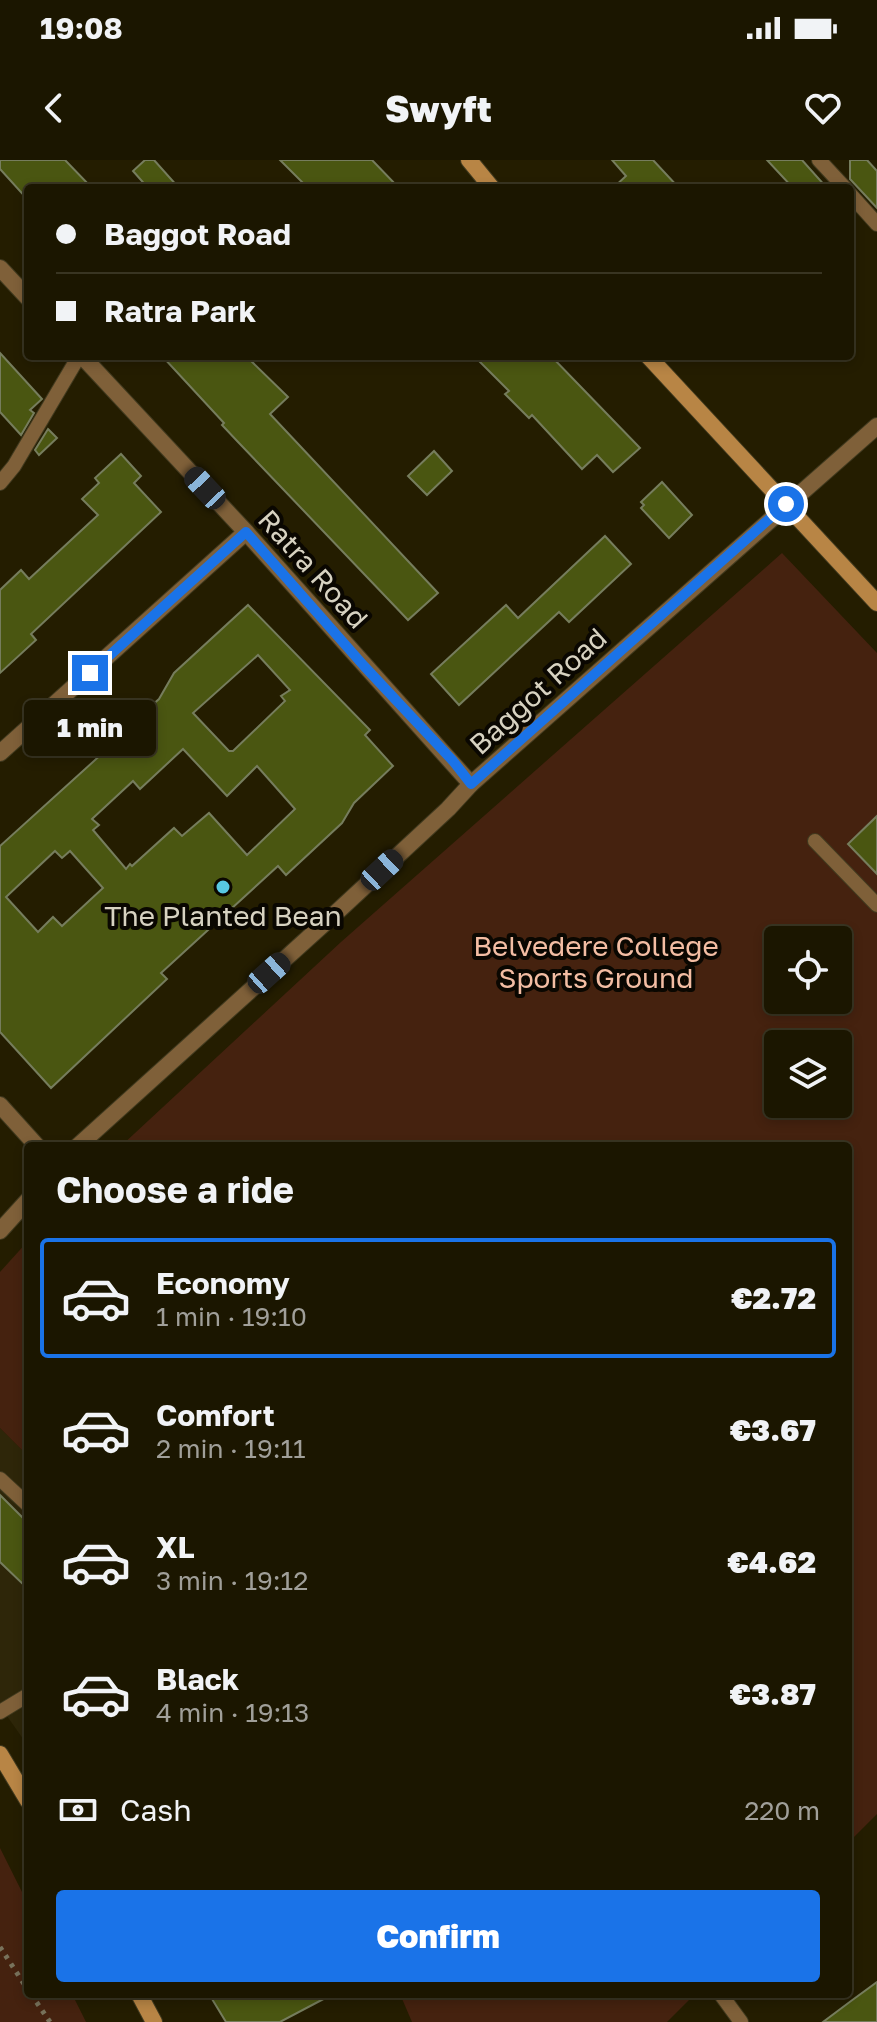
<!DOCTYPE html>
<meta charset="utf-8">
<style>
:root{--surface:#1b1600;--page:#241f0a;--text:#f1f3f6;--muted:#a09f99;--line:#393522;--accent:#1a73e8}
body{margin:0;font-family:"Golos Text",sans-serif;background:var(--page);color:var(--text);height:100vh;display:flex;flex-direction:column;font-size:30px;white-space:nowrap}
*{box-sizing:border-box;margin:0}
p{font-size:26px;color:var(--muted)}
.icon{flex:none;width:44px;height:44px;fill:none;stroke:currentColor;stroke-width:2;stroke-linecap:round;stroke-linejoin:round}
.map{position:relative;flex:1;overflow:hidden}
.drawer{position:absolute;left:24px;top:982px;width:828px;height:856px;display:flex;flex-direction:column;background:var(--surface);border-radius:8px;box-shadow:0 4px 12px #0003,0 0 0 2px var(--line)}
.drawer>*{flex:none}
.guide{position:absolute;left:24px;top:24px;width:830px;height:176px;border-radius:8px;box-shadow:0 4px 12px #0003,0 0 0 2px var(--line);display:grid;align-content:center;height:176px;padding:0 32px;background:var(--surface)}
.fabs{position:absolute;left:764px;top:766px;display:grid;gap:16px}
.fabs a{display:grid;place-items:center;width:88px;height:88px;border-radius:8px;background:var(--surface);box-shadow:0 4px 12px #0003,0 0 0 2px var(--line);font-size:40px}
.end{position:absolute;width:36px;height:36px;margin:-18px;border:10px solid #1a73e8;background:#fff;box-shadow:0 0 0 4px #fff}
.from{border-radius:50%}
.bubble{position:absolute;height:56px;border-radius:8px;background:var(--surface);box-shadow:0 4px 12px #0003,0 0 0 2px var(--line);font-size:26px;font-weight:800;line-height:56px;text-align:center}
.car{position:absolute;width:24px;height:48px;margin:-24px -12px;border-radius:10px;box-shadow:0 0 6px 2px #0007;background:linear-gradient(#222 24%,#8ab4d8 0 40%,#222 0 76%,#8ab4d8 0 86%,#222 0)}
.guide b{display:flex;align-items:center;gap:28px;height:76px;font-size:30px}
.guide b+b{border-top:2px solid var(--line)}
.guide i{width:20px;height:20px;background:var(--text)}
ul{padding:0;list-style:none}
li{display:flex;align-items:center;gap:24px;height:120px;margin:0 16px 12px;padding:0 16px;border:4px solid transparent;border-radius:8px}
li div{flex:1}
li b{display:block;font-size:30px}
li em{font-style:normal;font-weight:800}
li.selected{border-color:var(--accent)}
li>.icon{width:72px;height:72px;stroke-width:1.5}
h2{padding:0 32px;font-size:36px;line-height:96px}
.pay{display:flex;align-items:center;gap:20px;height:88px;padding:0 32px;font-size:30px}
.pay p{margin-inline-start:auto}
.action{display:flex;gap:16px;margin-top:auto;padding:16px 32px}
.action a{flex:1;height:92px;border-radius:8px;background:var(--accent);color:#fff;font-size:32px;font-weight:800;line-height:92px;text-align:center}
.status{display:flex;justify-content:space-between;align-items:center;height:56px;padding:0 40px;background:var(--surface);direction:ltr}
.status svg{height:22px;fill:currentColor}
header{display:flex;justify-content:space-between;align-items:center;height:104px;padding:0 32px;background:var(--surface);font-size:36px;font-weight:800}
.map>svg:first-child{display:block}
.built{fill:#2e2609}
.green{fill:#45220f;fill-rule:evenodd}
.building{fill:#4a5611;stroke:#767d5d;stroke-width:2;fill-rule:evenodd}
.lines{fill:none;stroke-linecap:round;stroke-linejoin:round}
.lane-casing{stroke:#413a1f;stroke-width:16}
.street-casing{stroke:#413a1f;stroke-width:18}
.secondary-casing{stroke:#413a1f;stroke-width:18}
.path{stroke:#78725b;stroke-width:5;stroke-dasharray:4 6;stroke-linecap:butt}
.lane{stroke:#7f6039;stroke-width:14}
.street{stroke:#7f6039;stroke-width:16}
.secondary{stroke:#b88545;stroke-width:16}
.route{stroke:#1a73e8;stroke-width:10}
.poi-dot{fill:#58c9e3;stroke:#0a0701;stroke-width:3}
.labels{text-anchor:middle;stroke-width:8;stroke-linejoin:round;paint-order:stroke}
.street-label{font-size:28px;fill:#d7d2c1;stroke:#0a0701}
.poi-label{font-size:28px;fill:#d7d2c1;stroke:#0a0701}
.park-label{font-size:28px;fill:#f3bda3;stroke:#0a0701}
</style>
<div class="status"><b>19:08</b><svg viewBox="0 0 49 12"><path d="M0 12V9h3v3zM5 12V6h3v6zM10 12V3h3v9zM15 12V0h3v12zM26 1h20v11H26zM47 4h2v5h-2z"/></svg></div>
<header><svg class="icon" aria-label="back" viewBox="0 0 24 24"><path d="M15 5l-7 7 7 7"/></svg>Swyft<svg class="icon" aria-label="heart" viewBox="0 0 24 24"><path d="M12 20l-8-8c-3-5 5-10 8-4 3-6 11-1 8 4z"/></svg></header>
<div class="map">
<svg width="877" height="1862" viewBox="0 0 877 1862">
<rect width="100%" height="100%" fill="#241d00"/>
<polygon class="built" points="0,1268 28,1296 28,1586 0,1546"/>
<g class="green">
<path d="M782 393 877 493V1654L848 1683V986H121L341 782ZM778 780H838V840H778ZM778 884H838V944H778Z"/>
<polygon points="28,1081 28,1296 0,1268 0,1112"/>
<polygon points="0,1688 28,1744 28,1834 72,1834 86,1862 0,1862"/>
<polygon points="400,1834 695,1834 667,1862 412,1862"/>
</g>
<g class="building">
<polygon points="0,0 65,0 92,28 28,28 28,40 0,9"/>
<polygon points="145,0 154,0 179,28 148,28 133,11"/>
<polygon points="280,0 372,0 399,28 308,28"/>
<polygon points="612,0 653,0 679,28 613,28 626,16"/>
<polygon points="767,0 802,0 827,28 793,28"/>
<polygon points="850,0 867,0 877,11 877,48 850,19"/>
<polygon points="0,193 42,239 30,250 34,253 21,275 0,252"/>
<polygon points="162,196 246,196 288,237 270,254 438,433 408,460 239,283 222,265 224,263"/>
<polygon points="474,196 551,196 640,288 613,312 597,295 582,309 532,255 529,258 505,234 509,231"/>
<polygon points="48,269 57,278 39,295 35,290"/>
<polygon points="434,291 452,311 427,335 408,316"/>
<polygon points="121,294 141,316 134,323 161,352 31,474 36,480 0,513 0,430 21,410 29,419 98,355 82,339 99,323 95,318"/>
<polygon points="662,322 692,355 669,378 641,348 644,345 641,342"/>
<polygon points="605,376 631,404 569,462 559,452 459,545 431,514 506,445 518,458"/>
<path d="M248 445 370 570 365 575 393 606 354 643 342 663 286 715 278 706 161 813 167 819 51 928 0 872V686L136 563 134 561 159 539 174 513ZM258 495 290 530 281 536 285 541 233 591H229L193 553ZM183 589 227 636 257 606 295 649 247 695 209 653 182 676 174 668 132 706 130 704 126 709 93 670 99 665 92 659 133 621 140 629ZM55 691 62 698 70 691 103 728 62 766 53 757 38 772 6 737Z"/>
<polygon points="877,656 877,714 848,684"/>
<polygon points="0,1335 28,1363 28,1429 0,1402"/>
<polygon points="877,1822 877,1862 823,1862 851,1841"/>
<polygon points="209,1834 333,1834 280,1862 226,1862"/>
</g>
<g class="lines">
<defs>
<g id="lane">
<polyline points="819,0 845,28"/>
<polyline points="850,34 877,64"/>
<polyline points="0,323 14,306 79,196"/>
<polyline points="815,681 877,745"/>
<polyline points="0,1319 28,1345"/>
<polyline points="0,1552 28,1535"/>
<polyline points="722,1836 741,1862"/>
</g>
<g id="street">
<polyline points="0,108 28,138"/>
<polyline points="82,196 246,372 471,624"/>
<polyline points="0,593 246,372"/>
<polyline points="0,945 37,986"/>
<polyline points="78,986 338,751 448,649 471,624 877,266"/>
<polyline points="0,1071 28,1040"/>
</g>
<g id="secondary">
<polyline points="469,0 492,28"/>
<polyline points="648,196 877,443"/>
<polyline points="0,1594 28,1641"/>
<polyline points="139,1834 154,1862"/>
</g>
</defs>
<use href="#lane" class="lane-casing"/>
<use href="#street" class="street-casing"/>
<use href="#secondary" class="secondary-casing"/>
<g class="path">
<polyline points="0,1787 28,1830"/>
<polyline points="31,1834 50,1862"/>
</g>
<use href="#lane" class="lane"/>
<use href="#street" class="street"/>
<use href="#secondary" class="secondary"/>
</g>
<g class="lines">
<polyline class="route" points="90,513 246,372 364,506 453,601 471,624 786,344"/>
</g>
<circle class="poi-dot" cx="223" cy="727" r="8"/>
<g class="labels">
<g class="street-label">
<text transform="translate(313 409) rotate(48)" y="10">Ratra Road</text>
<text transform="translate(538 531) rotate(-42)" y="10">Baggot Road</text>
</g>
<g class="poi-label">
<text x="223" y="766">The Planted Bean</text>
</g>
<g class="park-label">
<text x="596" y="796">Belvedere College<tspan x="596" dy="32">Sports Ground</tspan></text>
</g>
</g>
</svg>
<div class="fabs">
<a><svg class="icon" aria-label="locate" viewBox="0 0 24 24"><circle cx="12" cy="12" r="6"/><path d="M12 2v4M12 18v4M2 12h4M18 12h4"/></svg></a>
<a><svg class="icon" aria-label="layers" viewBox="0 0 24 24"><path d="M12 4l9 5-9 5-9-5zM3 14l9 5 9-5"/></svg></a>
</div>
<i class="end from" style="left:786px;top:344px"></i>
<i class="end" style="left:90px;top:513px"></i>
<div class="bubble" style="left:24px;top:540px;width:132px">1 min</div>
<i class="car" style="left:205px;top:328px;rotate:317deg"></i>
<i class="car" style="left:382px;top:710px;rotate:47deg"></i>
<i class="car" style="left:269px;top:813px;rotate:48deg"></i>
<div class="guide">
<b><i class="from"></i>Baggot Road</b>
<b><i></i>Ratra Park</b>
</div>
<section class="drawer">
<h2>Choose a ride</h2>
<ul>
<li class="selected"><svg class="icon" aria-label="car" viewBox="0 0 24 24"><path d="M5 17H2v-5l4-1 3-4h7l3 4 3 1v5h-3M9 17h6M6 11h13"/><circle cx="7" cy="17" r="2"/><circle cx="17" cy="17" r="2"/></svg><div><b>Economy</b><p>1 min · 19:10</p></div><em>€2.72</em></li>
<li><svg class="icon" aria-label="car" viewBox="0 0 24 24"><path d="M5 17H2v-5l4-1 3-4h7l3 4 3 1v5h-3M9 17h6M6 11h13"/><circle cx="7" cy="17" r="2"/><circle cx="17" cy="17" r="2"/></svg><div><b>Comfort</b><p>2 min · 19:11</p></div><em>€3.67</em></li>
<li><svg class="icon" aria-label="car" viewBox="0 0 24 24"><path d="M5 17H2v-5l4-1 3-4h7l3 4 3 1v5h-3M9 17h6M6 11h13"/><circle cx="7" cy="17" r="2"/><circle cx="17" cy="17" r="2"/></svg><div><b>XL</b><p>3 min · 19:12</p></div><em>€4.62</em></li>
<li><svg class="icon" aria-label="car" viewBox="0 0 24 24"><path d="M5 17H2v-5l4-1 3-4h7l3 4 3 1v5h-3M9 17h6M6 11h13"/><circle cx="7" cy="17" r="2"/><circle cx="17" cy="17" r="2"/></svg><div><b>Black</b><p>4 min · 19:13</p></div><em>€3.87</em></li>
</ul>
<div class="pay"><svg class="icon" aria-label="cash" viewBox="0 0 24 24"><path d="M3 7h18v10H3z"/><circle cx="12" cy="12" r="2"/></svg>Cash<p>220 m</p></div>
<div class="action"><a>Confirm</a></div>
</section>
</div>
